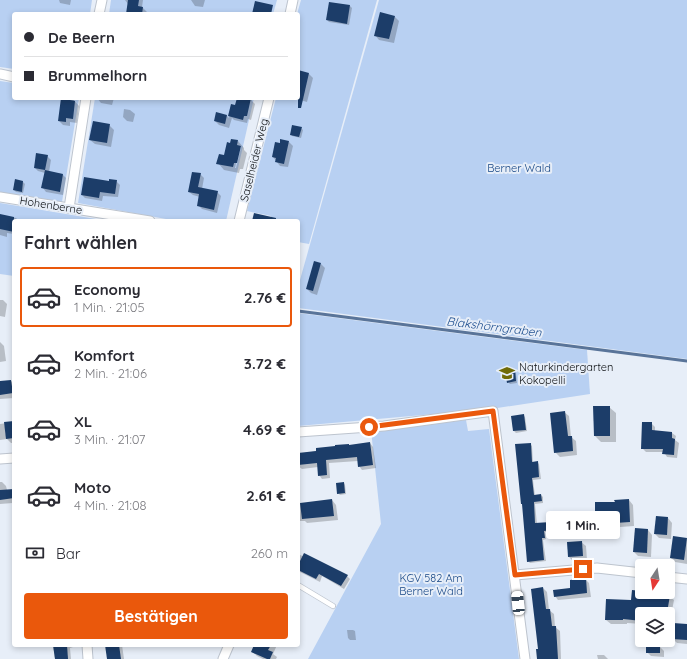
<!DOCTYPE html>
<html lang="de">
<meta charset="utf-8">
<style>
:root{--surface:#fff;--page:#f2f2f3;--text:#2b2b33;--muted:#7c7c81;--line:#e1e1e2;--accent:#ea580c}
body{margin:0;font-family:Quicksand,sans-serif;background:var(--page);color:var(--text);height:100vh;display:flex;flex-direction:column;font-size:15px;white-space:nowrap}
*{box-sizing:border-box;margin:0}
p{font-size:13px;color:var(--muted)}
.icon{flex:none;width:22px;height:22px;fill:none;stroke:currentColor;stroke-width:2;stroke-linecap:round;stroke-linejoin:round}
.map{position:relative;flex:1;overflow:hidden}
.panel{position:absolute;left:12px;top:219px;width:288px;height:428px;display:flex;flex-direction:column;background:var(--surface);border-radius:4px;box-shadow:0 2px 6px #0003}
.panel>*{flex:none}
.top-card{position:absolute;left:12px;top:12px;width:288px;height:88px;border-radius:4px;box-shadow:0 2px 6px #0003;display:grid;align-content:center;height:88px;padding:0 12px;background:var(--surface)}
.needle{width:26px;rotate:192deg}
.fabs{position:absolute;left:635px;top:559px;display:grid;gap:8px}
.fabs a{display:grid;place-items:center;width:40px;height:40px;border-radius:4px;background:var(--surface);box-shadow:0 2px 6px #0003;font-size:20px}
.end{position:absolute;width:18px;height:18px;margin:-9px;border:5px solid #ea580c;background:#fff;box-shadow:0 0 0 2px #fff}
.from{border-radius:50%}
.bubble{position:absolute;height:28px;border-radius:4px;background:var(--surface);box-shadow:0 2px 6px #0003;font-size:13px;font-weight:800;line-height:28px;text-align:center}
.car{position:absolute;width:12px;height:24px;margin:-12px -6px;border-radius:5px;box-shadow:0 0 3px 1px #0007;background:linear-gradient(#fff 24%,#345 0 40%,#fff 0 76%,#345 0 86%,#fff 0)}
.top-card b{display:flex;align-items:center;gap:14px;height:38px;font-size:15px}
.top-card b+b{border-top:1px solid var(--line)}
.top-card i{width:10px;height:10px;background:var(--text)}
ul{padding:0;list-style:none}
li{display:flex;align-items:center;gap:12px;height:60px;margin:0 8px 6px;padding:0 4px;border:2px solid transparent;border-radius:4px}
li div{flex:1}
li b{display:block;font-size:15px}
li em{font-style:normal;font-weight:800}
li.active{border-color:var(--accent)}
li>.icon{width:36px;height:36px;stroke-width:1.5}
h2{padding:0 12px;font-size:18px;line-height:48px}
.pay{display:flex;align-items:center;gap:10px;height:44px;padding:0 12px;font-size:15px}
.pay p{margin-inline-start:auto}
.button{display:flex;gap:8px;margin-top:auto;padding:8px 12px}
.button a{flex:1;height:46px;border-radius:4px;background:var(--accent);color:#fff;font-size:16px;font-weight:800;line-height:46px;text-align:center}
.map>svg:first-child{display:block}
.green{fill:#b8d0f2}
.shadow{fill:#0003;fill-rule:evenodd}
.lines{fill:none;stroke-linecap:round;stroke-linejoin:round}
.stream{stroke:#597499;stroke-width:3}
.building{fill:#1c3d69}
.lane-casing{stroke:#bdc4ce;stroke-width:6}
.street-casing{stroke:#bdc4ce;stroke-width:11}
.lane{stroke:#fff;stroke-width:4.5}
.street{stroke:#fff;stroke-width:9}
.route{stroke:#ea580c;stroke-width:5}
.labels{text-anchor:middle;stroke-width:4;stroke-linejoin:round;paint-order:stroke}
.street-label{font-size:11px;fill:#0d1013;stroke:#e7eef8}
.park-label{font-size:11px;fill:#164685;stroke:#e7eef8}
.poi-label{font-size:11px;fill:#0d1013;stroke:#e7eef8;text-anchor:start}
.water-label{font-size:12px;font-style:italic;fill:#225291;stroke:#e7eef8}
</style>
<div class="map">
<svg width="687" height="659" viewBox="0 0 687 659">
<rect width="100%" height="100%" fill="#e7eef8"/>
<g class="green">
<polygon points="0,0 92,0 90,14 14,14 14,69 0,67"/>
<polygon points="111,0 277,0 273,14 109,14"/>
<polygon points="301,0 377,0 309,244 298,242 298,221 270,221 271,216 247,211 276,98 298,98 297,14"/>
<polygon points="379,0 687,0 687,359 298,308 298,287"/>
<polygon points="0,81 14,83 14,98 79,98 62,202 0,192"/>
<polygon points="95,98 254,98 226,221 177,221 78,203"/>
<polygon points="0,203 108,221 14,221 14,276 0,274"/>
<polygon points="298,313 587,350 590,394 491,409 298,426"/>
<polygon points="466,420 468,431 489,429 519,659 308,659 381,524 371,430"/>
</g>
<g class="shadow">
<polygon points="59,0 71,0 70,5 60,3"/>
<polygon points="125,0 143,0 142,7 147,12 147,14 128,14 128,4"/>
<polygon points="191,0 205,0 203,7 195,6"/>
<polygon points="330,3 350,6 352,8 349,25 329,22 327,20"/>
<polygon points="395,17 399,21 394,43 379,40 375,35"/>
<polygon points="298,71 309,74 313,78 307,102 293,98 298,98"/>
<polygon points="62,98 72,98 79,106 77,123 70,122 70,126 63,125 59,121"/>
<polygon points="97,98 114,98 112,105 101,103"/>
<polygon points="238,98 252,99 252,101 255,104 251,120 248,119 247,123 234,120 232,118 229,128 219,125 215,121 217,113 227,116 229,118 232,105 236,106"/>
<polygon points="124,109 130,110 135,114 133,122 127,121 123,117"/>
<polygon points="109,125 114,130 111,147 95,144 90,140"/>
<polygon points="301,128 303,130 301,138 292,136 291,134"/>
<path d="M238 141 244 148V150L247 153 243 169H240L239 173 224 170 218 163ZM240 146 241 147 236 168H235Z"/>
<polygon points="289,142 293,146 288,167 280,166 273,157"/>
<polygon points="47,156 51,160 49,172 62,174 66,178 63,195 46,192 43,188 45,173 38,171 35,168"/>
<polygon points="200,174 204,178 202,189 217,192 221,196 217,213 202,209 198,205 200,197 193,195 189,192"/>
<polygon points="116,181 120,185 118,197 103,196 102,201 85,198 82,195 109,182"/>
<polygon points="23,182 25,184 23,193 16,192 14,190"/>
<polygon points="0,215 16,218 18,220 23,221 14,221 14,234 7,233 7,237 0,235"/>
<polygon points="321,264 325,268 317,295 311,293 307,289"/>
<polygon points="0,300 3,300 7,304 5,317 0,316"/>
<polygon points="0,342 4,346 6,361 0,362"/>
<polygon points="514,371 516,373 517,383 510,384 508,382"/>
<polygon points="11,381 14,384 14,398 0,399 0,382"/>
<polygon points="609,407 616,413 616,442 601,442 595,436"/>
<polygon points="564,412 569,416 571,437 576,441 577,455 560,457 555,452"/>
<polygon points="523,415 525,417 527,431 516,433 514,431"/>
<polygon points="14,422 14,443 11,443 7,439 0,440 0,424"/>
<polygon points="651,423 655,427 655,431 672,433 676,436 675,440 679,443 677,458 667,457 664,452 646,452 642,448"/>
<polygon points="370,443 373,447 376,468 362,470 359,466 358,461 329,463 330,478 322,479 319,475 318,467 302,469 298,466 298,454"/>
<polygon points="530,444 532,446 533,463 537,462 539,464 541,479 533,480 535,496 541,495 543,497 543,503 535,504 537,524 550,523 552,525 553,531 545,532 546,539 543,540 546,561 530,563 528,561"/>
<polygon points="0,482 2,482 6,486 7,490 14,490 14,512 13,503 0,504"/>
<polygon points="344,483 345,485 346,494 340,495 338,493"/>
<polygon points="332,500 336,505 338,520 307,523 305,521 298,521 298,504"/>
<polygon points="629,500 633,505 634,526 620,527 618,524 600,524 596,520 616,503"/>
<polygon points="668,518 672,523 671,539 659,538 655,534"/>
<polygon points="635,529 648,530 652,535 651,557 638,556 634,552"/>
<polygon points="687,539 687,564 675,562 671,558"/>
<polygon points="581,542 586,546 587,560 573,561 569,557"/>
<polygon points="298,554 347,576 350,579 344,589 322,576 320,582 298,571"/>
<polygon points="585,579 589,583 591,597 558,600 555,596 571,589"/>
<polygon points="543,588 547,592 549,610 554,614 555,627 560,631 561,659 538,659"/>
<polygon points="633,591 669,596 674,600 671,616 668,616 668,614 642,614 642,624 627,623 627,624 611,624 606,620 632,601"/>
<polygon points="298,598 300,601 298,605"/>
<polygon points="687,625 687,644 677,643 673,639"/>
<polygon points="347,630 353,630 355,631 356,640 350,640 348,638"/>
<polygon points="53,645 73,645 73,647 70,648 71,659 55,659"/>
<polygon points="106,645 122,645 124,659 109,659"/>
<polygon points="256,645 277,645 273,654 277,657 276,659 263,659 257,656 253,652"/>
<polygon points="660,647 664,651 664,657 651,656 647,652"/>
<polygon points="597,655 604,655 608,659 598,659"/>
</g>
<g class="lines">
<polyline class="stream" points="298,311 687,361"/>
</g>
<g class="building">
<polygon points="128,0 139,0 138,6 143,7 142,14 126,14"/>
<polygon points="255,1 273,5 271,14 252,14"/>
<polygon points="329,2 350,5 347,24 326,20"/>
<polygon points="380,12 395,16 389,39 374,36"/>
<polygon points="298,70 309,73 301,108 298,108"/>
<polygon points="61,98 70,98 70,100 75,101 73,119 66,118 66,122 58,121"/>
<polygon points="237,98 251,98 247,116 244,116 243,120 228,116 231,104 235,105"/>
<polygon points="216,112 227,115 225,124 214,121"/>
<polygon points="93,121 110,124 107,143 89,140"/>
<polygon points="292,125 302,127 299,137 290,135"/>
<polygon points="231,139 238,140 237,145 241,146 237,163 234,163 233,167 216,164 219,154 224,155 227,142 230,143"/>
<polygon points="280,139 289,141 284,164 275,162 276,158 272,157 275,142 280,143"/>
<polygon points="36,153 48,155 45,170 63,174 60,192 41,188 45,170 34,168"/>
<polygon points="192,172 201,173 198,187 218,191 214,210 197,206 199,194 188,192"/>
<polygon points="84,177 109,181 109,179 117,180 115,194 100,192 99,198 81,195"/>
<polygon points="15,179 23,181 22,192 13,190"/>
<polygon points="254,213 276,218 276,221 252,221"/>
<polygon points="0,214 14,217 14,232 0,229"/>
<polygon points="314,261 321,263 313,291 306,289"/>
<polygon points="515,370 516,381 507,383 505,371"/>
<polygon points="11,380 13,393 0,395 0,381"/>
<polygon points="593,406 610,406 610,436 594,436"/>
<polygon points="565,411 568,436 572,436 573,451 554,453 550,413"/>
<polygon points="524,414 526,430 513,431 511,416"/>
<polygon points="14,421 14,438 6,439 4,422"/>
<polygon points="642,422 652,422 652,430 672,432 672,438 675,439 674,455 662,454 663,449 641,449"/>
<polygon points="370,442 373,465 358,467 357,457 326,460 327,475 318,476 317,463 298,465 298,453 316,451 316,448 335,446 335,445 349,444 349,445"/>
<polygon points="531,443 532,462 538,461 539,477 532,478 534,495 541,494 542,501 534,502 535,523 551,522 552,530 544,531 545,538 542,538 544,560 527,562 522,504 521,504 515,444"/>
<polygon points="344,482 345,493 337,494 336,483"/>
<polygon points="14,489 14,498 0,500 0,490"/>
<polygon points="332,499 334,516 302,519 300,503"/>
<polygon points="629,499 630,522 615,523 615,520 595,520 595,502 615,502 614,500"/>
<polygon points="656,516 668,517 667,535 654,534"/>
<polygon points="635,528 648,529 647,553 633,552"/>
<polygon points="673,536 687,538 684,560 670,558"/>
<polygon points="582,541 583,556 568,557 567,542"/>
<polygon points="304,553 348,575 341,586 319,574 316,579 298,570 298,565"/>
<polygon points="586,578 587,593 554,597 553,590 570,588 570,580"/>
<polygon points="543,587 546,609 550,609 552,626 556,626 558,659 537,659 536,649 538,649 531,589"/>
<polygon points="632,590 642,591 642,592 670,595 667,613 647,609 646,614 642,614 642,621 623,619 623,620 605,620 606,599 631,600"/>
<polygon points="673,623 687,624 687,640 672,639"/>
<polygon points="53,645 67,645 68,659 55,659"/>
<polygon points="105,645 119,645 121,659 107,659"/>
<polygon points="254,645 271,645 268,650 273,652 270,659 267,659 251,652"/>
<polygon points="646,645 660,646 660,653 646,653"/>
</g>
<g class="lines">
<defs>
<polyline id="lane" points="298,585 333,606"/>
<g id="street">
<polyline points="99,14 102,0"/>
<polyline points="290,14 293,0"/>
<polyline points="0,74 14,77"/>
<polyline points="0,197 150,221"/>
<polyline points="69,208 86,98"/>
<polyline points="239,221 269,98"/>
<polyline points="298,432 384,426 493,411 525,659"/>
<polyline points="0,459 14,458"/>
<polyline points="515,575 597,568 642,573"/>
<polyline points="668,577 687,579"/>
<polyline points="87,645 88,659"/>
<polyline points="223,659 229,645"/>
</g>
</defs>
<use href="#lane" class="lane-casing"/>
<use href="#street" class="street-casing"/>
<use href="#lane" class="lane"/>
<use href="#street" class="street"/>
</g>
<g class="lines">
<polyline class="route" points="369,427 493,411 515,575 583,569"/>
</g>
<defs>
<symbol id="school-bare" viewBox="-9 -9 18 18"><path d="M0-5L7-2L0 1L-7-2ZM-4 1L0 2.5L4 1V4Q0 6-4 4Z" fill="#706b08" stroke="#e7eef8" stroke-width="2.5" paint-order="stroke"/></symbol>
</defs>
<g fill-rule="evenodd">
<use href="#school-bare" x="496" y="362" width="22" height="22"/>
</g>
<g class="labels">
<g class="street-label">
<text transform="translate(254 160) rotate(-76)" y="4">Saselheider Weg</text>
<text transform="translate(51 205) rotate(9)" y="4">Hohenberne</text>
</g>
<g class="park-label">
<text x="519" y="172">Berner Wald</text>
<text x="431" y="582">KGV 582 Am<tspan x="431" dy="13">Berner Wald</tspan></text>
</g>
<g class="poi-label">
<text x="519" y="371">Naturkindergarten<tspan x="519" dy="13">Kokopelli</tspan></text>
</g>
<g class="water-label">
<text transform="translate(494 327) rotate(7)" y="4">Blakshörngraben</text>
</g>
</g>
</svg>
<div class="fabs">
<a><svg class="needle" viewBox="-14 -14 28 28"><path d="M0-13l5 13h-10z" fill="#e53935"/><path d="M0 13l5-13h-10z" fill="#7c7c81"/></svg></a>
<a><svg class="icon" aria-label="layers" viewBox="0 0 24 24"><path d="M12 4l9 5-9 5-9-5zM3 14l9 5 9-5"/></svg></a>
</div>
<i class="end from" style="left:369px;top:427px"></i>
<i class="end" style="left:583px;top:569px"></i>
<div class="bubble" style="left:546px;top:511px;width:74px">1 Min.</div>
<i class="car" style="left:518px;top:603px;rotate:354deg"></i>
<div class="top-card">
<b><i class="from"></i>De Beern</b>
<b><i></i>Brummelhorn</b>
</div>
<section class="panel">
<h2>Fahrt wählen</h2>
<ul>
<li class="active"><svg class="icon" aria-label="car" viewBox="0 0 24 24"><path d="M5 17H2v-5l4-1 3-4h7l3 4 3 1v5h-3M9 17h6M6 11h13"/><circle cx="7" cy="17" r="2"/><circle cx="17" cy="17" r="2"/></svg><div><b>Economy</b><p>1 Min. · 21:05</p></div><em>2.76 €</em></li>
<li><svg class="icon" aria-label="car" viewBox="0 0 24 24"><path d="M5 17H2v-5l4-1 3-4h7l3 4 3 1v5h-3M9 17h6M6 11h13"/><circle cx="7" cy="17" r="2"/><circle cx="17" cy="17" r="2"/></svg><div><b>Komfort</b><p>2 Min. · 21:06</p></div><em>3.72 €</em></li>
<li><svg class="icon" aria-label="car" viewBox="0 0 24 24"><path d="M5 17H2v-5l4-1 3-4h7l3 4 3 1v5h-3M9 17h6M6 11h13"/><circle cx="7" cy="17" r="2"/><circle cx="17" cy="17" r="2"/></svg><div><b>XL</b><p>3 Min. · 21:07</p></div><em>4.69 €</em></li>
<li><svg class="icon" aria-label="car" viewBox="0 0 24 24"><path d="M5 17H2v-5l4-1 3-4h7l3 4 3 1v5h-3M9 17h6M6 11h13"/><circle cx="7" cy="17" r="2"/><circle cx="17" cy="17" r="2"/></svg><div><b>Moto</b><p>4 Min. · 21:08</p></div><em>2.61 €</em></li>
</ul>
<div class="pay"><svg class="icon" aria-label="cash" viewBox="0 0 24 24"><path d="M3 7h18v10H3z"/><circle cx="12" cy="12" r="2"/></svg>Bar<p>260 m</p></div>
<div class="button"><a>Bestätigen</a></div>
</section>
</div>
